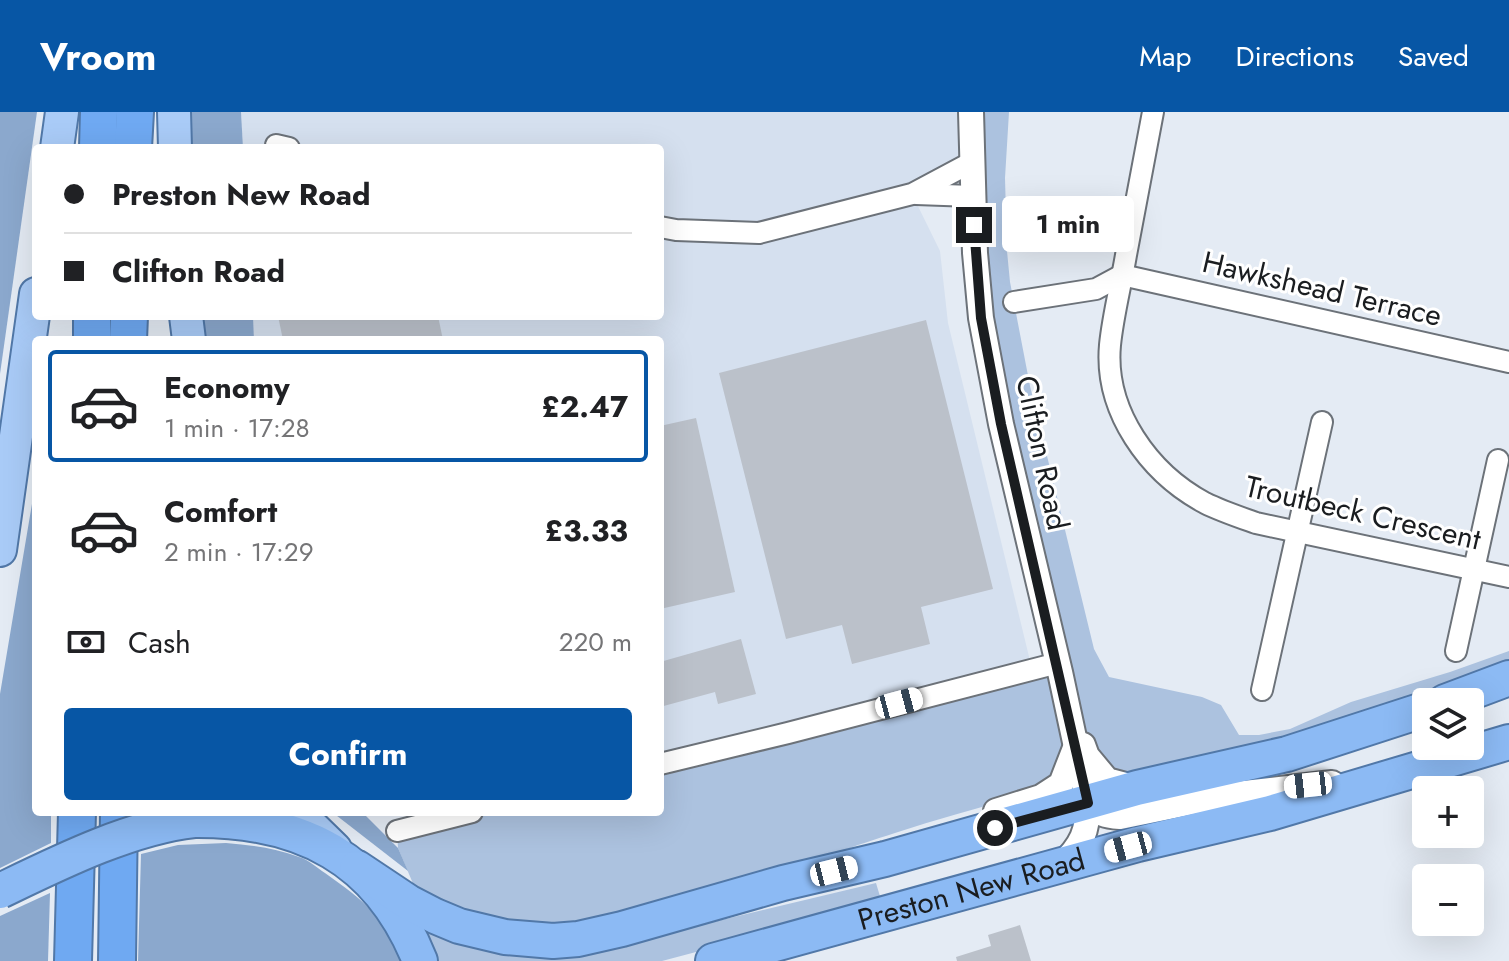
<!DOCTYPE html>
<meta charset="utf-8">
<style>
:root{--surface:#fff;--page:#f2f2f2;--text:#202124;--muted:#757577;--line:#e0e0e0;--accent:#0756a5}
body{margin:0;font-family:Jost,sans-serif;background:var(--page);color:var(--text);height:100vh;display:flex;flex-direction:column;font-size:30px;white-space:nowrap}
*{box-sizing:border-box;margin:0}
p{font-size:26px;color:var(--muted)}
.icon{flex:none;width:44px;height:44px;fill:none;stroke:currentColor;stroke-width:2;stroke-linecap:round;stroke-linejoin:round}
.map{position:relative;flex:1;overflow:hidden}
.sheet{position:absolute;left:32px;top:224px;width:632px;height:480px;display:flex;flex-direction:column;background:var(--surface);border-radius:8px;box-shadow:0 8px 32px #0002}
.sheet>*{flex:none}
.top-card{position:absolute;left:32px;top:32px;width:632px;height:176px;border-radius:8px;box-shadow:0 8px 32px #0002;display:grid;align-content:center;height:176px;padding:0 32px;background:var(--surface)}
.tools{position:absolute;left:1412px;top:576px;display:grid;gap:16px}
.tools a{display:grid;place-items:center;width:72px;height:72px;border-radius:8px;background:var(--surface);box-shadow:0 8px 32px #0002;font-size:40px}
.end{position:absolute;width:36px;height:36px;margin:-18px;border:10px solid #1a1d20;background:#fff;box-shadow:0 0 0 4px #fff}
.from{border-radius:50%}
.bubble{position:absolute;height:56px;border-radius:8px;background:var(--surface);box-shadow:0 8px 32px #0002;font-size:26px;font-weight:700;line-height:56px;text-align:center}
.car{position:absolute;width:24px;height:48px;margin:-24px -12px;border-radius:10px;box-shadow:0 0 6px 2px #0007;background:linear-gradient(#fff 24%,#345 0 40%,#fff 0 76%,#345 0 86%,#fff 0)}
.top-card b{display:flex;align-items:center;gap:28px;height:76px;font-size:30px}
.top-card b+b{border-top:2px solid var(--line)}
.top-card i{width:20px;height:20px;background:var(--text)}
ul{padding:14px 0 0;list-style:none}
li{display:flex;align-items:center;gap:24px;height:112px;margin:0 16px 12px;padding:0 16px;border:4px solid transparent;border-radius:8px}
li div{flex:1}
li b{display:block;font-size:30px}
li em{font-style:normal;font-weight:700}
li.active{border-color:var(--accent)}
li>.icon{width:72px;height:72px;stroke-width:1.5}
.pay{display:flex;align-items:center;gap:20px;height:88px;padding:0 32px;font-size:30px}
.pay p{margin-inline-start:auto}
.button{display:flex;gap:16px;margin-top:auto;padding:16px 32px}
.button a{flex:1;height:92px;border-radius:8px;background:var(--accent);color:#fff;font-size:32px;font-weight:700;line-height:92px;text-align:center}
header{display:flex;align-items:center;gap:48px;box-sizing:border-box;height:112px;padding:0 40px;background:var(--accent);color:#fff}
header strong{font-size:38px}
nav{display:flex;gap:44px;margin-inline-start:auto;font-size:28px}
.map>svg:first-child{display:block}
.built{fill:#d5e0ef}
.green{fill:#acc2df}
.forest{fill:#8ba8cd}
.building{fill:#bbc1ca}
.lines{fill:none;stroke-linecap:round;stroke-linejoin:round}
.minor-casing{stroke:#6c7279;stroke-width:24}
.tertiary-casing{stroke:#6c7279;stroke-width:28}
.primary-casing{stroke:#5178a8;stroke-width:36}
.trunk-casing{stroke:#5178a8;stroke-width:38}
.motorway-casing{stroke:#5178a8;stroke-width:40}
.minor{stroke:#fff;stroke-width:20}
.tertiary{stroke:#fff;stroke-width:24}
.primary{stroke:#a9cbf7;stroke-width:32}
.trunk{stroke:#8cbaf4;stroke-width:34}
.motorway{stroke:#6fa9f2;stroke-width:36}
.trunk-bridge-casing{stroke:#5178a8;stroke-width:38;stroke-linecap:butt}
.trunk-bridge{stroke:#8cbaf4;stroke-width:34}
.route{stroke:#1a1d20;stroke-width:10}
.labels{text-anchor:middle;stroke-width:6;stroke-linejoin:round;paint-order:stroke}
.street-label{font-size:30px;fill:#1a1d20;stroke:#fff}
</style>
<header>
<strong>Vroom</strong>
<nav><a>Map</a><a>Directions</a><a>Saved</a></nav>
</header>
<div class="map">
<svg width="1509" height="849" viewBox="0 0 1509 849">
<rect width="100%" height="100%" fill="#e4ebf4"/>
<polygon class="built" points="241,0 971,0 972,50 912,82 940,139 948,211 1032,557 660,652 660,228 254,228 253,204 660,204 660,36 243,36"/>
<g class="green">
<path d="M971 0H1009L1005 66 1007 139 1010 170 1030 274 1094 537 1109 565 1202 585 1221 593 1239 623H1259L1290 617 1351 590 1450 560 1509 539V566L1137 676 1072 640 1061 672C1006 689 950 703 895 721 855 734 816 745 783 771L505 825 417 781 398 736 397 719 472 700H660V652L1057 551 1001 312Z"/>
<polygon points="876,771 882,791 662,849 435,849 423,816 681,816 713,810"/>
</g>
<g class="forest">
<polygon points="0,0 37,0 0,262"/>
<polygon points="189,0 241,0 243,36 192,36"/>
<polygon points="202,204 253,204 254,228 204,228"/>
<polygon points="36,368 36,700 51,700 51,731 0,756 0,582"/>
<polygon points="332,700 362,700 398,736 408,759"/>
<path d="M226 731C251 733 275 736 299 745 309 748 317 756 325 761 363 788 384 804 401 849H138L141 742 178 733Z"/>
<polygon points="50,781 48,849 0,849 0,804"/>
</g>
<g class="building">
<polygon points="278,204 438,204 443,228 283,228"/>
<polygon points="926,208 993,477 921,495 930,532 852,552 842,513 786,527 719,261"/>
<polygon points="696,306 735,480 660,497 660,314"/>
<polygon points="741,527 756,582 718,592 715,580 660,595 660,550"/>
<polygon points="1020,813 1031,849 957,849 956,845 991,834 988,823"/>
</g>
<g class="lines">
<defs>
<g id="minor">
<path d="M1153 0C1144 48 1135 96 1126 143 1121 173 1113 203 1110 233 1104 299 1149 361 1205 391 1221 399 1239 405 1256 411L1509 465"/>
<polyline points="276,33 289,36"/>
<polyline points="916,82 972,84"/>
<polyline points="660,115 676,118 759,121 912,82 972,50"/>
<polyline points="1014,190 1096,177 1122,163 1509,250"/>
<polyline points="1456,539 1498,348"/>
<polyline points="1262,578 1322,310"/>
<polyline points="660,652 788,621 1058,551"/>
<polyline points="397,719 472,700"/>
</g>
<g id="tertiary">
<path d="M971 0 975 141 981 206 1001 312 1060 560 1088 691C1088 719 1082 733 1061 753"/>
<polyline points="1083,633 1087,644 1107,668 1137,676"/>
<path d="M1088 691C1098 702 1106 704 1120 705L1227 683 1332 671"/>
<polyline points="996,699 1041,685 1061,672 1075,636"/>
</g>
<g id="primary">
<polyline points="174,0 175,36"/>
<polyline points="57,36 62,0"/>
<polyline points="186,204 189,228"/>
<polyline points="0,438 36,182"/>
<polyline points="297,700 335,737"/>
</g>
<g id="trunk">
<polyline points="1445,590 1509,566"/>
<path d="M194 708C301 707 379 746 420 849"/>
<polyline points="357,756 408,790 435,804 459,814 505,825 553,829 578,827 622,817 783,771 885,747 1137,676 1287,642 1426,597"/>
<path id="s1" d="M713 849 1138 732 1270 701 1509 630"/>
</g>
<g id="motorway">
<polyline points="98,36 99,0"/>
<polyline points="133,36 135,0"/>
<polyline points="92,228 92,204"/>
<polyline points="128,228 129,204"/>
<polyline points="73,849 77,700"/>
<polyline points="117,849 119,700"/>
</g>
</defs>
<use href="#minor" class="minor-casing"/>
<use href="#tertiary" class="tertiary-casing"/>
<use href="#primary" class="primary-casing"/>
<use href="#trunk" class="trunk-casing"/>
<use href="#motorway" class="motorway-casing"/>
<use href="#minor" class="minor"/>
<use href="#tertiary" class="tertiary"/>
<use href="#primary" class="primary"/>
<use href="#trunk" class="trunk"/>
<use href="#motorway" class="motorway"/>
<defs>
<path id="trunk-bridge" d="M0 779C58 751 130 715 194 708"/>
</defs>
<use href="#trunk-bridge" class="trunk-bridge-casing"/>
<use href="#trunk-bridge" class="trunk-bridge"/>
</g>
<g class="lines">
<polyline class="route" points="974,113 981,206 1001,312 1088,691 995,716"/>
</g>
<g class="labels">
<g class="street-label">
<text transform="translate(1322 177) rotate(13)" y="10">Hawkshead Terrace</text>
<text transform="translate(1042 341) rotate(78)" y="10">Clifton Road</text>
<text transform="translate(1363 401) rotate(13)" y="10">Troutbeck Crescent</text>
<text dy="10" stroke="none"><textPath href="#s1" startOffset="268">Preston New Road</textPath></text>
</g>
</g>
</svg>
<div class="tools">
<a><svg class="icon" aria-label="layers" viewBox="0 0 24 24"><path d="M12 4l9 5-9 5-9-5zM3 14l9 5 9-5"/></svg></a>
<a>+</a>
<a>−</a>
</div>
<i class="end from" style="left:995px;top:716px"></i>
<i class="end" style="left:974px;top:113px"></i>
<div class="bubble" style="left:1002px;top:84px;width:132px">1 min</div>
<i class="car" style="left:899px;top:591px;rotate:75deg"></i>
<i class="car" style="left:1308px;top:673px;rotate:264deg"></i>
<i class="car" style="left:1128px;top:735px;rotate:255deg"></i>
<i class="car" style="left:834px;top:759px;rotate:76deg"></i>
<div class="top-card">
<b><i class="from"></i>Preston New Road</b>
<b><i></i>Clifton Road</b>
</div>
<section class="sheet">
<ul>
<li class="active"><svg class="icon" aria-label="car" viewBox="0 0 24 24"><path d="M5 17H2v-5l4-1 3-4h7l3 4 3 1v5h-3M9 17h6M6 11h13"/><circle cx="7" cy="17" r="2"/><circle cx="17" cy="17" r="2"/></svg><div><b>Economy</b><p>1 min · 17:28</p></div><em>£2.47</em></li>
<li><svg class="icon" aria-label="car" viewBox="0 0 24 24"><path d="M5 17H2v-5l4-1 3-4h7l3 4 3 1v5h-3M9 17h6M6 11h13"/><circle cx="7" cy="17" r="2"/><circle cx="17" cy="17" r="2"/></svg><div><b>Comfort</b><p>2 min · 17:29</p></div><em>£3.33</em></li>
</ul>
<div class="pay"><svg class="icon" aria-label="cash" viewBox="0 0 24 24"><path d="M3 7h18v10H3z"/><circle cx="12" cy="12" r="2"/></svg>Cash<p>220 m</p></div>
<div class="button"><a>Confirm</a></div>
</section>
</div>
